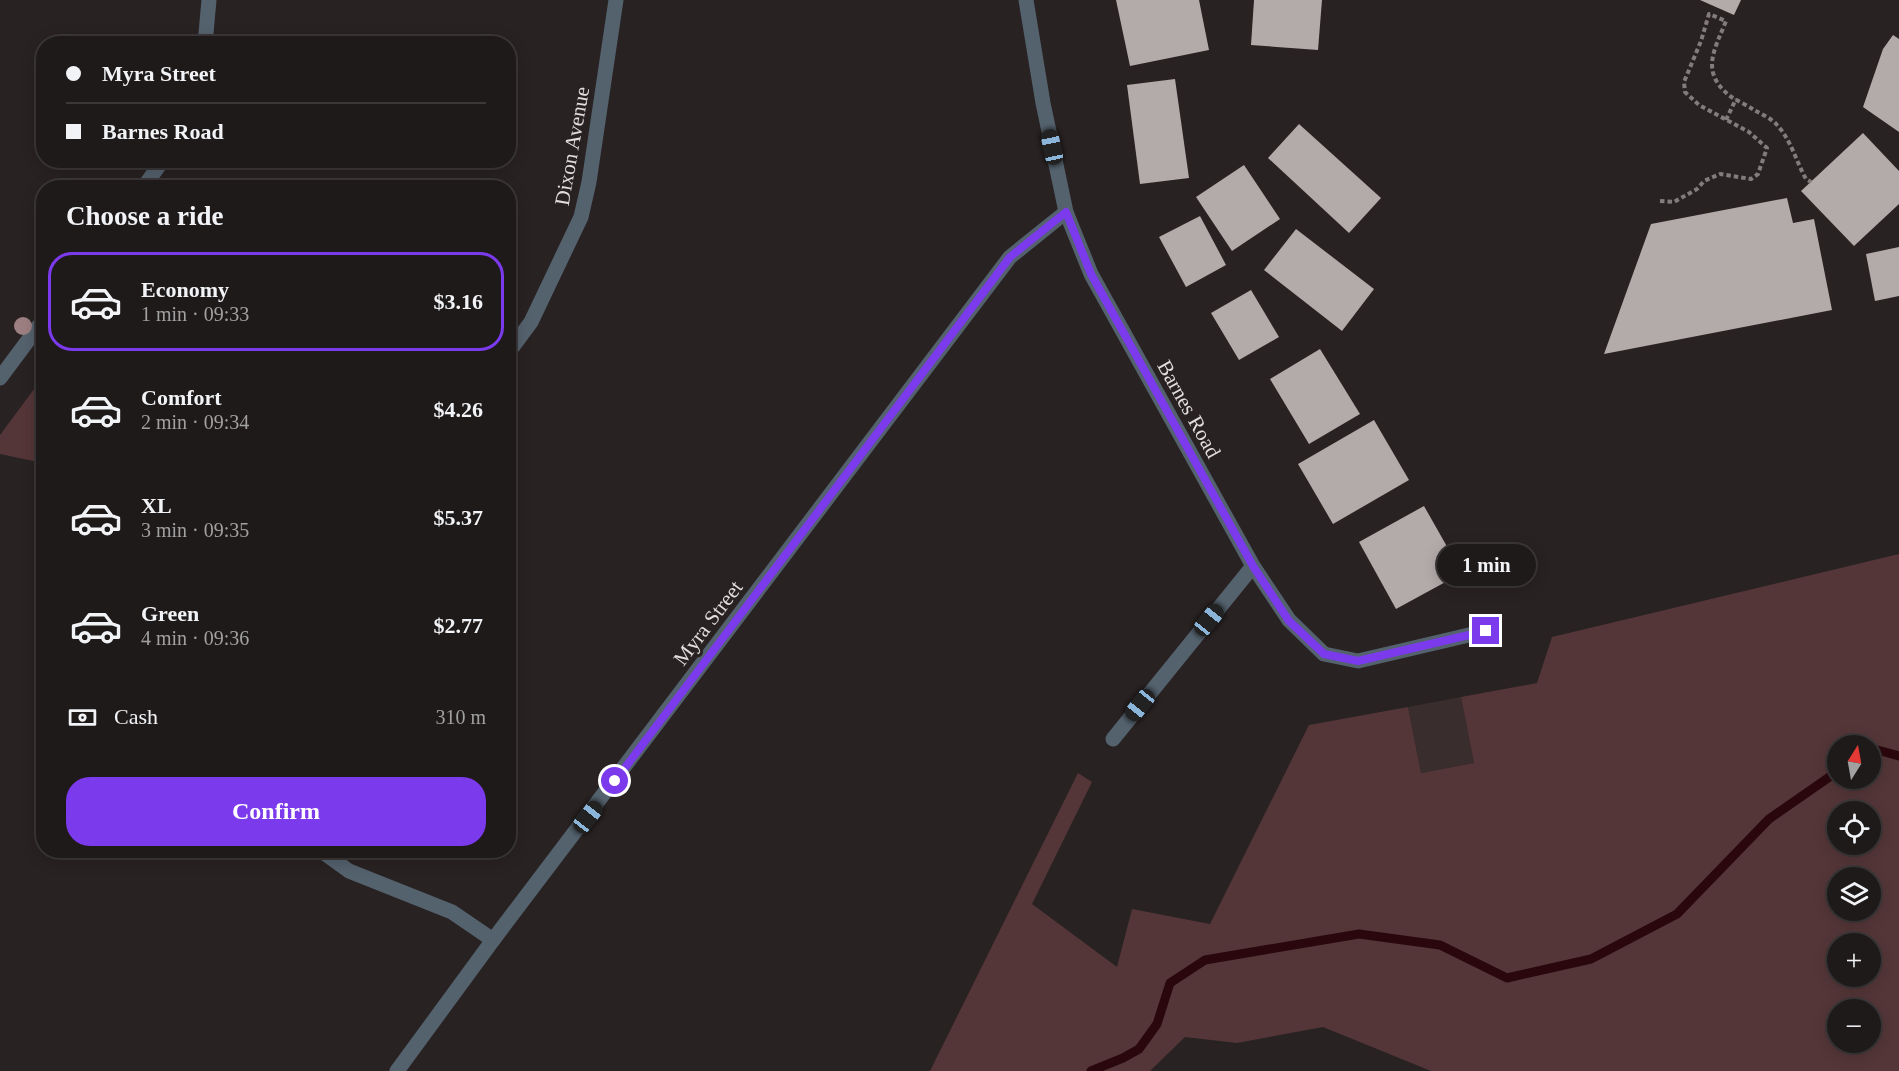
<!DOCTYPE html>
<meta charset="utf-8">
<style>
:root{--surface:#1f1a1a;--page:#272323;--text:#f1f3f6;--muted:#a1a1a2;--line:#3c3839;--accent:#7c3aed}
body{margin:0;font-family:"Times New Roman",serif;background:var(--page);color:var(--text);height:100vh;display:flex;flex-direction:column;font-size:22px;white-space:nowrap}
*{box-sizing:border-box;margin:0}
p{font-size:20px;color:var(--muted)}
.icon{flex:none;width:33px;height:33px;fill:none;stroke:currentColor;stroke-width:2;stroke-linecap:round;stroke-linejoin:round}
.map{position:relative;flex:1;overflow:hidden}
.details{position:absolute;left:36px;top:180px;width:480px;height:678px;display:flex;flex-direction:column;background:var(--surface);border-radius:24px;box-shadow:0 3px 15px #0003,0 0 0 2px var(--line)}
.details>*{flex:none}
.banner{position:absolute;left:36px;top:36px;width:480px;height:132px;border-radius:24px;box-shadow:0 3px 15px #0003,0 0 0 2px var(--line);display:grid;align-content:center;height:132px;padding:0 30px;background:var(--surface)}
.needle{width:39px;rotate:11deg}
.buttons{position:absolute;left:1827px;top:735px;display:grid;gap:12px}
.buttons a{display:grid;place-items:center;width:54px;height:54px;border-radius:50%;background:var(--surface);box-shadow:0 3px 15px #0003,0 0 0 2px var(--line);font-size:30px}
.end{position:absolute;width:27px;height:27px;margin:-14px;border:8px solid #7c3aed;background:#fff;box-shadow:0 0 0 3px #fff}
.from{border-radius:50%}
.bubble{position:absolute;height:42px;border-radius:21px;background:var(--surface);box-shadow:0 3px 15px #0003,0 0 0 2px var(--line);font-size:20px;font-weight:700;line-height:42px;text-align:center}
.car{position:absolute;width:18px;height:36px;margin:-18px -9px;border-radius:8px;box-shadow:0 0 4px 2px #0007;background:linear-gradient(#222 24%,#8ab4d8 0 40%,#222 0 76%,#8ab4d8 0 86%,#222 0)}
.banner b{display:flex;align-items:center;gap:21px;height:57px;font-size:22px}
.banner b+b{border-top:2px solid var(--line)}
.banner i{width:15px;height:15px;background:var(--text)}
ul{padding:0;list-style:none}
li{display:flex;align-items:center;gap:18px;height:99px;margin:0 12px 9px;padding:0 18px;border:3px solid transparent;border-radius:24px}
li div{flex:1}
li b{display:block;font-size:22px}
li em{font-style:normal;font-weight:700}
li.selected{border-color:var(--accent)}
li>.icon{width:54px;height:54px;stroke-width:1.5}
h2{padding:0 30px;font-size:27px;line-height:72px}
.pay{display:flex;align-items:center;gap:15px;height:66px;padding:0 30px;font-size:22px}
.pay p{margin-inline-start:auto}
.action{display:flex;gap:12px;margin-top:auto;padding:12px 30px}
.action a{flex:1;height:69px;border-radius:24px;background:var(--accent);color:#fff;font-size:24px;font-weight:700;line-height:69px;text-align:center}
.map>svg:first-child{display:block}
.built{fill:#392d2d}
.green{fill:#543638;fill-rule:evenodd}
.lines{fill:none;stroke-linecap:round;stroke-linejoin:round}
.stream{stroke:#2a070d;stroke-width:9}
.building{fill:#b3aaaa}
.path{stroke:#827c7c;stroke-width:4;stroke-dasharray:4.5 3;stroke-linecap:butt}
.street{stroke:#54626e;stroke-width:15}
.tree{fill:#9c7f81}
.route{stroke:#7c3aed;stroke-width:8}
.labels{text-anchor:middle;stroke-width:6;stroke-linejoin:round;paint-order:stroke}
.street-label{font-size:21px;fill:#e3dede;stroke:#292222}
</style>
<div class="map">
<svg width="1899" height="1071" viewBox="0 0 1899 1071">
<rect width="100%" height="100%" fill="#292222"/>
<polygon class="built" points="1461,697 1474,763 1421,773 1408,707"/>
<g class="green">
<polygon points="43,377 43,463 0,454 0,435"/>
<path d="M1899 554V1071H1431L1323 1027 1237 1043 1185 1037 1150 1071H930L1078 773 1092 782 1032 904 1117 967 1132 909 1210 924 1309 725 1408 707 1421 773 1474 763 1461 697 1537 683 1552 637ZM1838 746H1870V778H1838ZM1838 812H1870V844H1838ZM1838 878H1870V910H1838ZM1838 944H1870V976H1838ZM1838 1010H1870V1042H1838Z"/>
</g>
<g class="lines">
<g class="stream">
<polyline points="1870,748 1899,756"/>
<polyline points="1091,1071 1123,1058 1139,1049 1157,1024 1170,983 1205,960 1359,934 1440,945 1507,978 1591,959 1677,914 1769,819 1838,771"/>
</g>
</g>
<g class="building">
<polygon points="1116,0 1199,0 1209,50 1130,66"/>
<polygon points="1254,0 1322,0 1318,50 1251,45"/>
<polygon points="1700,0 1741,0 1734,15"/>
<polygon points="1893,35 1899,39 1899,132 1863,107 1883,49"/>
<polygon points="1175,79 1189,178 1140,184 1127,85"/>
<polygon points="1299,124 1381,198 1349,233 1268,158"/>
<polygon points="1863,133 1899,171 1899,204 1854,246 1801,191"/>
<polygon points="1244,165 1280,219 1232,251 1196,197"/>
<polygon points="1787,198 1793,223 1814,219 1832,310 1604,354 1651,224"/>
<polygon points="1200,216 1226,265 1186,287 1159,237"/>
<polygon points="1296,229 1374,289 1342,331 1264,270"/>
<polygon points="1899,247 1899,296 1875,301 1866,254"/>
<polygon points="1251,290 1279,337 1239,360 1211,313"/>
<polygon points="1320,349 1360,414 1309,444 1270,379"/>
<polygon points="1374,420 1409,480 1333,524 1298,464"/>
<polygon points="1424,506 1462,573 1396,609 1359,542"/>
</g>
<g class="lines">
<g class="path">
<polyline points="1726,120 1736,99"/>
<path d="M1660 201 1674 202 1697 189 1704 181 1720 174 1751 179 1758 174 1767 148 1749 132 1699 105 1685 92 1684 82 1701 41 1709 14 1726 21C1714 51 1700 72 1730 96 1737 101 1747 105 1754 110 1762 114 1772 119 1777 125 1791 140 1796 161 1806 179L1811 182"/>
</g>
<g class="street">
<polyline points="1026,0 1043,103 1066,212 1091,274 1253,566 1289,620 1324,654 1358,661 1486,631"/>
<polyline points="205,44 209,0"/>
<polyline points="143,188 163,160"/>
<polyline points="508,353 531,322 581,217 589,182 616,0"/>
<polyline points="0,378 44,319"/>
<polyline points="1113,739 1253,566"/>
<polyline points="320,850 349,871 452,912 493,940"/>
<polyline points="397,1071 493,940 1010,257 1066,212"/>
</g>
</g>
<circle class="tree" cx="23" cy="326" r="9"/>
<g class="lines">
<polyline class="route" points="615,781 1010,257 1066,212 1091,274 1253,566 1289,621 1324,654 1358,661 1486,631"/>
</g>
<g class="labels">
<g class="street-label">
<text transform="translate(572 146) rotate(-80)" y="7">Dixon Avenue</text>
<text transform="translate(1189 409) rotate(61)" y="7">Barnes Road</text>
<text transform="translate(708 623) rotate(-53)" y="7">Myra Street</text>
</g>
</g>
</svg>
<div class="buttons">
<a><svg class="needle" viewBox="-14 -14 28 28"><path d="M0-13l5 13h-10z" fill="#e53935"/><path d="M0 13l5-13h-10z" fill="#a1a1a2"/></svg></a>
<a><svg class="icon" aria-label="locate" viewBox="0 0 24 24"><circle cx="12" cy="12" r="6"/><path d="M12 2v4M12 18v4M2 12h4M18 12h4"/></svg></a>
<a><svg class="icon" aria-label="layers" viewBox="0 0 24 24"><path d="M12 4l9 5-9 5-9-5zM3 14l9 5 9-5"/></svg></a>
<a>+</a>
<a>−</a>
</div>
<i class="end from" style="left:615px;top:781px"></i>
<i class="end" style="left:1486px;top:631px"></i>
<div class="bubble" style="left:1437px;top:544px;width:99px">1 min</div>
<i class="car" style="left:1052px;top:147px;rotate:348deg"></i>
<i class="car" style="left:1209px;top:620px;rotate:39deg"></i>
<i class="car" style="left:1140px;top:705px;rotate:219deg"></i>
<i class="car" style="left:588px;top:817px;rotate:38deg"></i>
<div class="banner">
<b><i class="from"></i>Myra Street</b>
<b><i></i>Barnes Road</b>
</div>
<section class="details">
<h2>Choose a ride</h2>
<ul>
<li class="selected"><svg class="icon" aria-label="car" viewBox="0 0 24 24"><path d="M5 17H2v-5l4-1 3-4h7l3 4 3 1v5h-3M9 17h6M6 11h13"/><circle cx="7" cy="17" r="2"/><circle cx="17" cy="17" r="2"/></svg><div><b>Economy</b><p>1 min · 09:33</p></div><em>$3.16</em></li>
<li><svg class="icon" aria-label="car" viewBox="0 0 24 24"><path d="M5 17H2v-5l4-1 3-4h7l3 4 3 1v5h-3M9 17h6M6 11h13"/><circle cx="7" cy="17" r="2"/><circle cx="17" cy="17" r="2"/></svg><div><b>Comfort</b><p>2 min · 09:34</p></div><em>$4.26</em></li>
<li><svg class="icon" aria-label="car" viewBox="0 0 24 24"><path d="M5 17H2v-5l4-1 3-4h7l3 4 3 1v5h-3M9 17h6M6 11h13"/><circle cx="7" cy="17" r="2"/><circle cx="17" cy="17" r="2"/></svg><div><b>XL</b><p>3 min · 09:35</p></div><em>$5.37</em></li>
<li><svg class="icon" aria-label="car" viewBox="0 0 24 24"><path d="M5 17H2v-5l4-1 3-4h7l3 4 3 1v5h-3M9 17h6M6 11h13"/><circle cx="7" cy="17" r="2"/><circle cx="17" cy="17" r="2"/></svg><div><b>Green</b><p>4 min · 09:36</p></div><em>$2.77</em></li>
</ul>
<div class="pay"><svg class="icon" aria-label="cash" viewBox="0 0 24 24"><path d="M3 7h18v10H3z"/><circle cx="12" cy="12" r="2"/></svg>Cash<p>310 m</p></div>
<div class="action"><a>Confirm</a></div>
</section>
</div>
